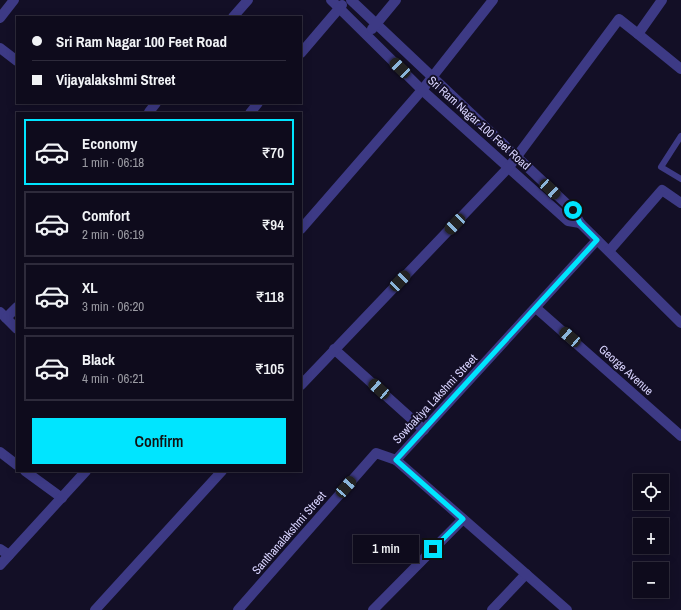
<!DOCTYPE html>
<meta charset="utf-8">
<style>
:root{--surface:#0e0b1c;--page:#1c1929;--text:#f1f3f6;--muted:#9b9ba3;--line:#2e2b3b;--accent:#00e5ff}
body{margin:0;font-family:"Archivo Narrow",sans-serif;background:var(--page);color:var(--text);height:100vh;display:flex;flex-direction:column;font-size:15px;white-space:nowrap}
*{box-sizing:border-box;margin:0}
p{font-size:13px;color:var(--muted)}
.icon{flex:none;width:22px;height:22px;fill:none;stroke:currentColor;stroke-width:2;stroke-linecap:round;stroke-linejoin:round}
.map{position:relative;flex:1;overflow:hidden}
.details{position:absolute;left:16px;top:112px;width:286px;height:360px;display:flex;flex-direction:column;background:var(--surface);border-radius:0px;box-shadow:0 2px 10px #0003,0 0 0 1px var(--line)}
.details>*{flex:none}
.hud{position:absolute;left:16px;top:16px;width:286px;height:88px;border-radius:0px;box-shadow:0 2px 10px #0003,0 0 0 1px var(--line);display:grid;align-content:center;height:88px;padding:0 16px;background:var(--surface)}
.buttons{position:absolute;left:633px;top:474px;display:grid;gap:8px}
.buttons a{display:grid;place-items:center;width:36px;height:36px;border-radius:0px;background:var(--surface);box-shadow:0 2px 10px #0003,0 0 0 1px var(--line);font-size:20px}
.end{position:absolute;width:18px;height:18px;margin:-9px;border:5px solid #00e5ff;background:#111;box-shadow:0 0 0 2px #111}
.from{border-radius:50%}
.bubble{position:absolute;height:28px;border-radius:0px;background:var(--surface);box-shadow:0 2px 10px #0003,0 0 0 1px var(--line);font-size:13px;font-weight:600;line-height:28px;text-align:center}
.car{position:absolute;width:12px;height:24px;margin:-12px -6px;border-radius:5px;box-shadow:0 0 3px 1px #0007;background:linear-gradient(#222 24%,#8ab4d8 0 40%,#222 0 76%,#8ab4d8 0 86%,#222 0)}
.hud b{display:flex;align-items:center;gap:14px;height:38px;font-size:15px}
.hud b+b{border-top:1px solid var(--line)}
.hud i{width:10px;height:10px;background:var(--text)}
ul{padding:7px 0 0;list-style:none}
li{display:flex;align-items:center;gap:12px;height:66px;margin:0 8px 6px;padding:0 8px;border:2px solid var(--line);border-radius:0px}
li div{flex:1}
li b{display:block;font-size:15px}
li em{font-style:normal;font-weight:600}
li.current{border-color:var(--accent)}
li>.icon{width:36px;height:36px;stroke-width:1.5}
.primary-button{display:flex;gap:8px;margin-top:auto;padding:8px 16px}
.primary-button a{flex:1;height:46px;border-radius:0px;background:var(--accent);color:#111;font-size:16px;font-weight:600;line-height:46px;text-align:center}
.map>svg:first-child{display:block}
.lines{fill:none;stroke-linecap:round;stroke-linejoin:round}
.lane{stroke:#3d3a85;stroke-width:6}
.street{stroke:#3d3a85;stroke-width:10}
.route{stroke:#00e5ff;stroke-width:5}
.labels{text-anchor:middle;stroke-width:4;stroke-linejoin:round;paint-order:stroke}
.street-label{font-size:12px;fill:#d9d4ff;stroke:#130f26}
</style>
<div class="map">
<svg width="681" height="610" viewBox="0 0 681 610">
<rect width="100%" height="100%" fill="#130f26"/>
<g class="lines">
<polyline class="lane" points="681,136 661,167 681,179"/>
<g class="street">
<polyline points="331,0 422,90 568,221 580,223"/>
<polyline points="351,0 573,210 580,223 681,323"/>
<polyline points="233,17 248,0"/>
<polyline points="0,18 14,0"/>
<polyline points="372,29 396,0"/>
<polyline points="638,34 681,69"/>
<polyline points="0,48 17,61"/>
<polyline points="301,53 342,5"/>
<polyline points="149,112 156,103"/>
<polyline points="250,113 258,103"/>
<polyline points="301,229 422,90 493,0"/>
<polyline points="609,251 662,190 681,203"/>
<polyline points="536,308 681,436"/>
<polyline points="0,312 17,329"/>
<polyline points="6,318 17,307"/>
<polyline points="334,349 424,430"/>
<polyline points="301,385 509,167 619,19 638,34 662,0"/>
<polyline points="0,452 17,465"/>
<polyline points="25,471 62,498"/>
<polyline points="0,549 9,555"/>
<polyline points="0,565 86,471"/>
<polyline points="95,610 222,471"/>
<polyline points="238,610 376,453 396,460"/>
<polyline points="373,610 463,519"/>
<polyline points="492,610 526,574"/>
<polyline points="567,610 396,460 597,240"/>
</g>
</g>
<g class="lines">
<polyline class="route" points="433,549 463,519 396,460 597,240 580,223 573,210"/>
</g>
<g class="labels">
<g class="street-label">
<text transform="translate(479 123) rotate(42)" y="4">Sri Ram Nagar 100 Feet Road</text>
<text transform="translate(626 370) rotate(42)" y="4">George Avenue</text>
<text transform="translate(435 399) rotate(-47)" y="4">Sowbakiya Lakshmi Street</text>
<text transform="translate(289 533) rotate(-49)" y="4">Santhanalakshmi Street</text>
</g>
</g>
</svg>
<div class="buttons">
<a><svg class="icon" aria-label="locate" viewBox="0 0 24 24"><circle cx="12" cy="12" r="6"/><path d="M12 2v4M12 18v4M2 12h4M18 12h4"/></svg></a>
<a>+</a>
<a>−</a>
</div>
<i class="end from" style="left:573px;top:210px"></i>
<i class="end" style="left:433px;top:549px"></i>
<div class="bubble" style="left:353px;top:535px;width:66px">1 min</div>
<i class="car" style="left:400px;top:68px;rotate:314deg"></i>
<i class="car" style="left:550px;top:189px;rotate:133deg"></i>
<i class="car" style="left:455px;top:224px;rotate:224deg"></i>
<i class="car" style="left:400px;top:281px;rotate:44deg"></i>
<i class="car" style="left:570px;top:337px;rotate:311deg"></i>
<i class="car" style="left:379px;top:389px;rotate:312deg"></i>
<i class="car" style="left:346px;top:487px;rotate:41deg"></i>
<div class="hud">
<b><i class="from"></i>Sri Ram Nagar 100 Feet Road</b>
<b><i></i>Vijayalakshmi Street</b>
</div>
<section class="details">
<ul>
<li class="current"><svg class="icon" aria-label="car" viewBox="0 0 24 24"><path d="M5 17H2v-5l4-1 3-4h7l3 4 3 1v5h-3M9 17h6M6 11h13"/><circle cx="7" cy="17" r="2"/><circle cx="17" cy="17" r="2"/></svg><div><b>Economy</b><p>1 min · 06:18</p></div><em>₹70</em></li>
<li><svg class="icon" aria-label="car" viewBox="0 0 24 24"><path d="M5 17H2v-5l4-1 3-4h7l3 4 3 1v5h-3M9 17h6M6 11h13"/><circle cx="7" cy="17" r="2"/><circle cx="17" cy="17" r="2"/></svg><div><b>Comfort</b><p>2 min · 06:19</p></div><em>₹94</em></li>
<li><svg class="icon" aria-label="car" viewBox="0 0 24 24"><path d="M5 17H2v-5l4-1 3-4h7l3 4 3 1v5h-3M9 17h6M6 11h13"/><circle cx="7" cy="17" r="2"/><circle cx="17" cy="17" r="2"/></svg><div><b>XL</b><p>3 min · 06:20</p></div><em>₹118</em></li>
<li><svg class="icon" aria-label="car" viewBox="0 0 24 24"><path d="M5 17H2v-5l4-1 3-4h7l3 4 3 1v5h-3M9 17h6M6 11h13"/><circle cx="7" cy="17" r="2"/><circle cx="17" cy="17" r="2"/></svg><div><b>Black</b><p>4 min · 06:21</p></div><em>₹105</em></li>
</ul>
<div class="primary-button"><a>Confirm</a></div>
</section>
</div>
